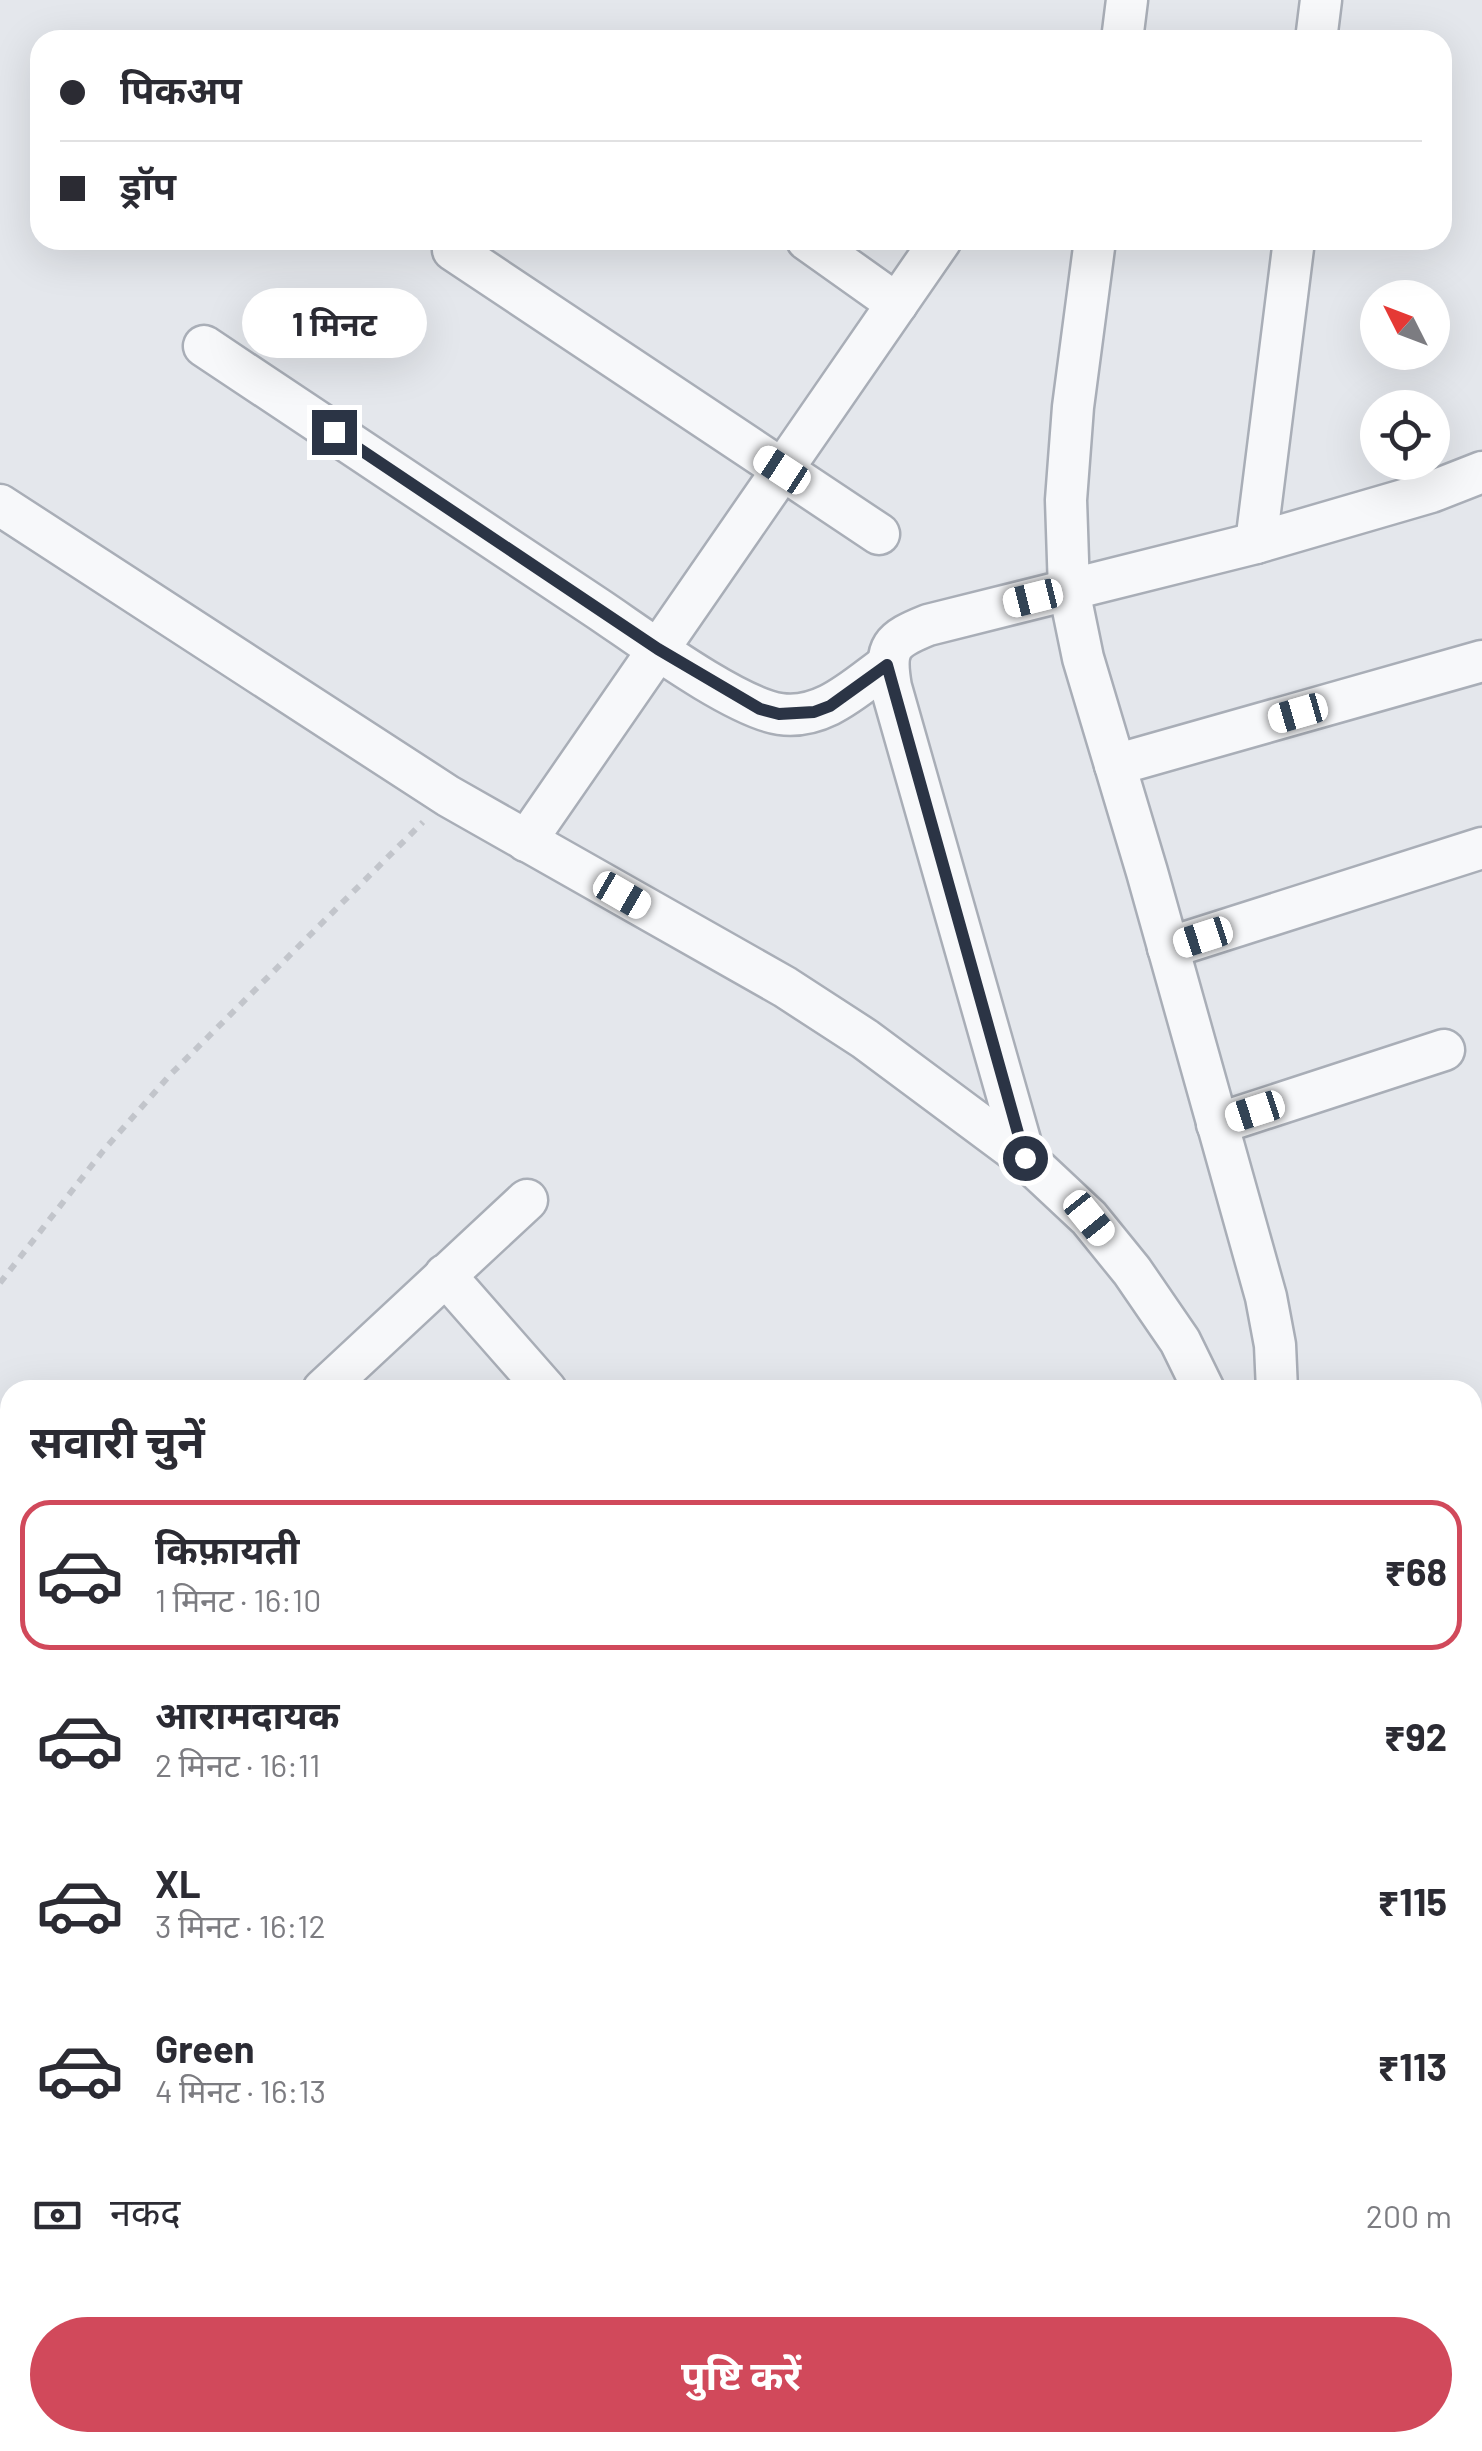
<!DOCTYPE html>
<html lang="hi">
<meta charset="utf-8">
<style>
:root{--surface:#fff;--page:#f7f7f7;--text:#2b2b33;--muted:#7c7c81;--line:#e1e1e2;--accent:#d1495b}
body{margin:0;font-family:Barlow,"Noto Sans Devanagari",sans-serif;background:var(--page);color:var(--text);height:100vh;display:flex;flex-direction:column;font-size:38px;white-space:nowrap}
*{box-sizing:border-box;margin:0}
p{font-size:32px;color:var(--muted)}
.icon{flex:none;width:55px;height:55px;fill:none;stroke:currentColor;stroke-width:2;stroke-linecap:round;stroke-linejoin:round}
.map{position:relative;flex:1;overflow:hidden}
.drawer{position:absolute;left:0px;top:1380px;width:1482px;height:1072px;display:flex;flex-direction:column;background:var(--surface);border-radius:30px 30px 0 0;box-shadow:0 10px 40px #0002}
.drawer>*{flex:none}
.guide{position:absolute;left:30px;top:30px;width:1422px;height:220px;border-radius:30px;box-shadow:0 10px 40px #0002;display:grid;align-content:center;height:220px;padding:0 30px;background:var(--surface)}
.needle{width:65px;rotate:312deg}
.fabs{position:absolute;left:1360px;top:280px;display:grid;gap:20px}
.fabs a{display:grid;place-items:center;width:90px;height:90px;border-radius:50%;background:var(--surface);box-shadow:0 10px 40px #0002;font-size:50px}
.end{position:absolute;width:45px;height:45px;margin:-22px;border:12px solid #2b3445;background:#fff;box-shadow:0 0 0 5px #fff}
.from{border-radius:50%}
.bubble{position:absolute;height:70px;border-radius:35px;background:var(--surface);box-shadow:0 10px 40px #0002;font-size:32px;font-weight:700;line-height:70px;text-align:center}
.car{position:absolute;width:30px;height:60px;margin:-30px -15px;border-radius:12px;box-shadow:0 0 8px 2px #0007;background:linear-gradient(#fff 24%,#345 0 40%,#fff 0 76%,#345 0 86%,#fff 0)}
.guide b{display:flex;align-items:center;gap:35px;height:95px;font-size:38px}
.guide b+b{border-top:2px solid var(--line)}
.guide i{width:25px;height:25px;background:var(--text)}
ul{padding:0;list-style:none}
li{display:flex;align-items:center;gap:30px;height:150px;margin:0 20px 15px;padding:0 10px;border:5px solid transparent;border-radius:30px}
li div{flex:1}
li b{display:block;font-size:38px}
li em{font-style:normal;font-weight:700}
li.active{border-color:var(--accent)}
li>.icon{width:90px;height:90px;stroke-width:1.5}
h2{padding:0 30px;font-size:45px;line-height:120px}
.pay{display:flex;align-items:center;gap:25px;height:110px;padding:0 30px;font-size:38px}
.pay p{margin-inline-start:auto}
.cta{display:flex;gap:20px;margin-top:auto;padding:20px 30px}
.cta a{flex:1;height:115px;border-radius:60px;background:var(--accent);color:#fff;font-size:40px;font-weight:700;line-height:115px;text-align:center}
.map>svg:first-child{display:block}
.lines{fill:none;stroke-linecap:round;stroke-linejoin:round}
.street-casing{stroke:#a9aeb7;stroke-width:45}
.path{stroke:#c2c5cb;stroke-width:6;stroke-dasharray:8 8;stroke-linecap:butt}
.street{stroke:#f7f8fa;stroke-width:40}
.route{stroke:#2b3445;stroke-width:12}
</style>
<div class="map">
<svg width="1482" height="2451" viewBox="0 0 1482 2451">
<rect width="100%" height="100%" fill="#e4e7ec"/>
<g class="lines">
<defs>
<g id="street">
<polyline points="1122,40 1127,0"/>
<polyline points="1316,40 1321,0"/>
<polyline points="807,240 897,304"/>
<polyline points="1095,240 1073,407 1066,500 1069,590 1083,658 1147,872 1266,1297 1275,1345 1277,1390"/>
<polyline points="453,250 879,534"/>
<path d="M204 346C335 433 466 520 597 608 639 636 734 707 780 714 823 720 855 688 887 665"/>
<polyline points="0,505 448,796 785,987 865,1039 1025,1158 1089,1218 1132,1271 1180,1341 1204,1390"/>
<polyline points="1256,543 1294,240"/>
<polyline points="1115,765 1482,661"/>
<polyline points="526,841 941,240"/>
<polyline points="1168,948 1482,848"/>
<polyline points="1217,1124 1444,1050"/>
<path d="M1025 1158 891 687C884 646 891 640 928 625L1256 543 1431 492 1482 472"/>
<polyline points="445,1275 546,1390"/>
<polyline points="323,1390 527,1200"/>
<polyline points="0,1693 10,1684"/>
<polyline points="0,1739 10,1751"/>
<polyline points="1472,1941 1482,1922"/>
<polyline points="0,2034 10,2047"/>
<polyline points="1472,2101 1482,2109"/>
<polyline points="0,2340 10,2354"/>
<polyline points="1472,2407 1482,2416"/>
<polyline points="0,2413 10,2407"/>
<polyline points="351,2442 361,2451"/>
<polyline points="640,2442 649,2451"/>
<polyline points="998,2442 1006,2451"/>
<polyline points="1251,2442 1259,2451"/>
<polyline points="265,2451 276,2442"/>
<polyline points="510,2451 517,2442"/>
</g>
</defs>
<use href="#street" class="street-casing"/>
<polyline class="path" points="0,1283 103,1151 170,1075 423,822"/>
<use href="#street" class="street"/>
</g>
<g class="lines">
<polyline class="route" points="334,432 658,649 760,709 779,714 814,712 830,706 887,665 1025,1158"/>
</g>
</svg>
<div class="fabs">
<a><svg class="needle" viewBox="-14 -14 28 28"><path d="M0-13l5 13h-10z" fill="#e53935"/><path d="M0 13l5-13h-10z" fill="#7c7c81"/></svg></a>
<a><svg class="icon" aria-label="locate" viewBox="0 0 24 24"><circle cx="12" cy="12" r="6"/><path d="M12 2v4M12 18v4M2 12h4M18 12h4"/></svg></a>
</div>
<i class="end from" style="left:1025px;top:1158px"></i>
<i class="end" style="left:334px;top:432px"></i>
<div class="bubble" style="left:242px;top:288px;width:185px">1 मिनट</div>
<i class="car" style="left:782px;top:470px;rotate:303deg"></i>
<i class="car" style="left:1033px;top:598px;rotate:256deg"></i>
<i class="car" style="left:1298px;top:713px;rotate:254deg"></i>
<i class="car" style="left:622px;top:895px;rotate:120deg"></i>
<i class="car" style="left:1203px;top:937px;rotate:252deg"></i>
<i class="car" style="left:1255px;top:1111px;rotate:252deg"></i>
<i class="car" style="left:1089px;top:1218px;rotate:141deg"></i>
<div class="guide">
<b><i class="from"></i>पिकअप</b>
<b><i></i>ड्रॉप</b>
</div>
<section class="drawer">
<h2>सवारी चुनें</h2>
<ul>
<li class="active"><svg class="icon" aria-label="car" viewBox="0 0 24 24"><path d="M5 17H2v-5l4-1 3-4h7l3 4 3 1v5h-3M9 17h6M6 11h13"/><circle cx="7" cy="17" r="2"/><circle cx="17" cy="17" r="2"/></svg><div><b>किफ़ायती</b><p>1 मिनट · 16:10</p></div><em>₹68</em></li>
<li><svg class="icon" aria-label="car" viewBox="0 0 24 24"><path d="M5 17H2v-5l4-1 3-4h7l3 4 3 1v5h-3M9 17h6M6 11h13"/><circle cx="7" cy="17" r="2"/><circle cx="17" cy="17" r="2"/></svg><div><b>आरामदायक</b><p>2 मिनट · 16:11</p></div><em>₹92</em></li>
<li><svg class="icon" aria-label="car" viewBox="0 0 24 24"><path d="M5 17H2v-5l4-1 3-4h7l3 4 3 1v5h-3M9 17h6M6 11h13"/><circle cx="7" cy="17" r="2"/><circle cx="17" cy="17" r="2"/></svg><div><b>XL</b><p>3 मिनट · 16:12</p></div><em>₹115</em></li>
<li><svg class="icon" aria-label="car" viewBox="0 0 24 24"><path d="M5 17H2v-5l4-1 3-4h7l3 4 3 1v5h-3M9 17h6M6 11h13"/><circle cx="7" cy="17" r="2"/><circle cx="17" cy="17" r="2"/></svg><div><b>Green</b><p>4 मिनट · 16:13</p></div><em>₹113</em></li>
</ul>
<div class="pay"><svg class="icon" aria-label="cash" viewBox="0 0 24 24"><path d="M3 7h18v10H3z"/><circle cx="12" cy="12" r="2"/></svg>नकद<p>200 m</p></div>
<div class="cta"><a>पुष्टि करें</a></div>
</section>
</div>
